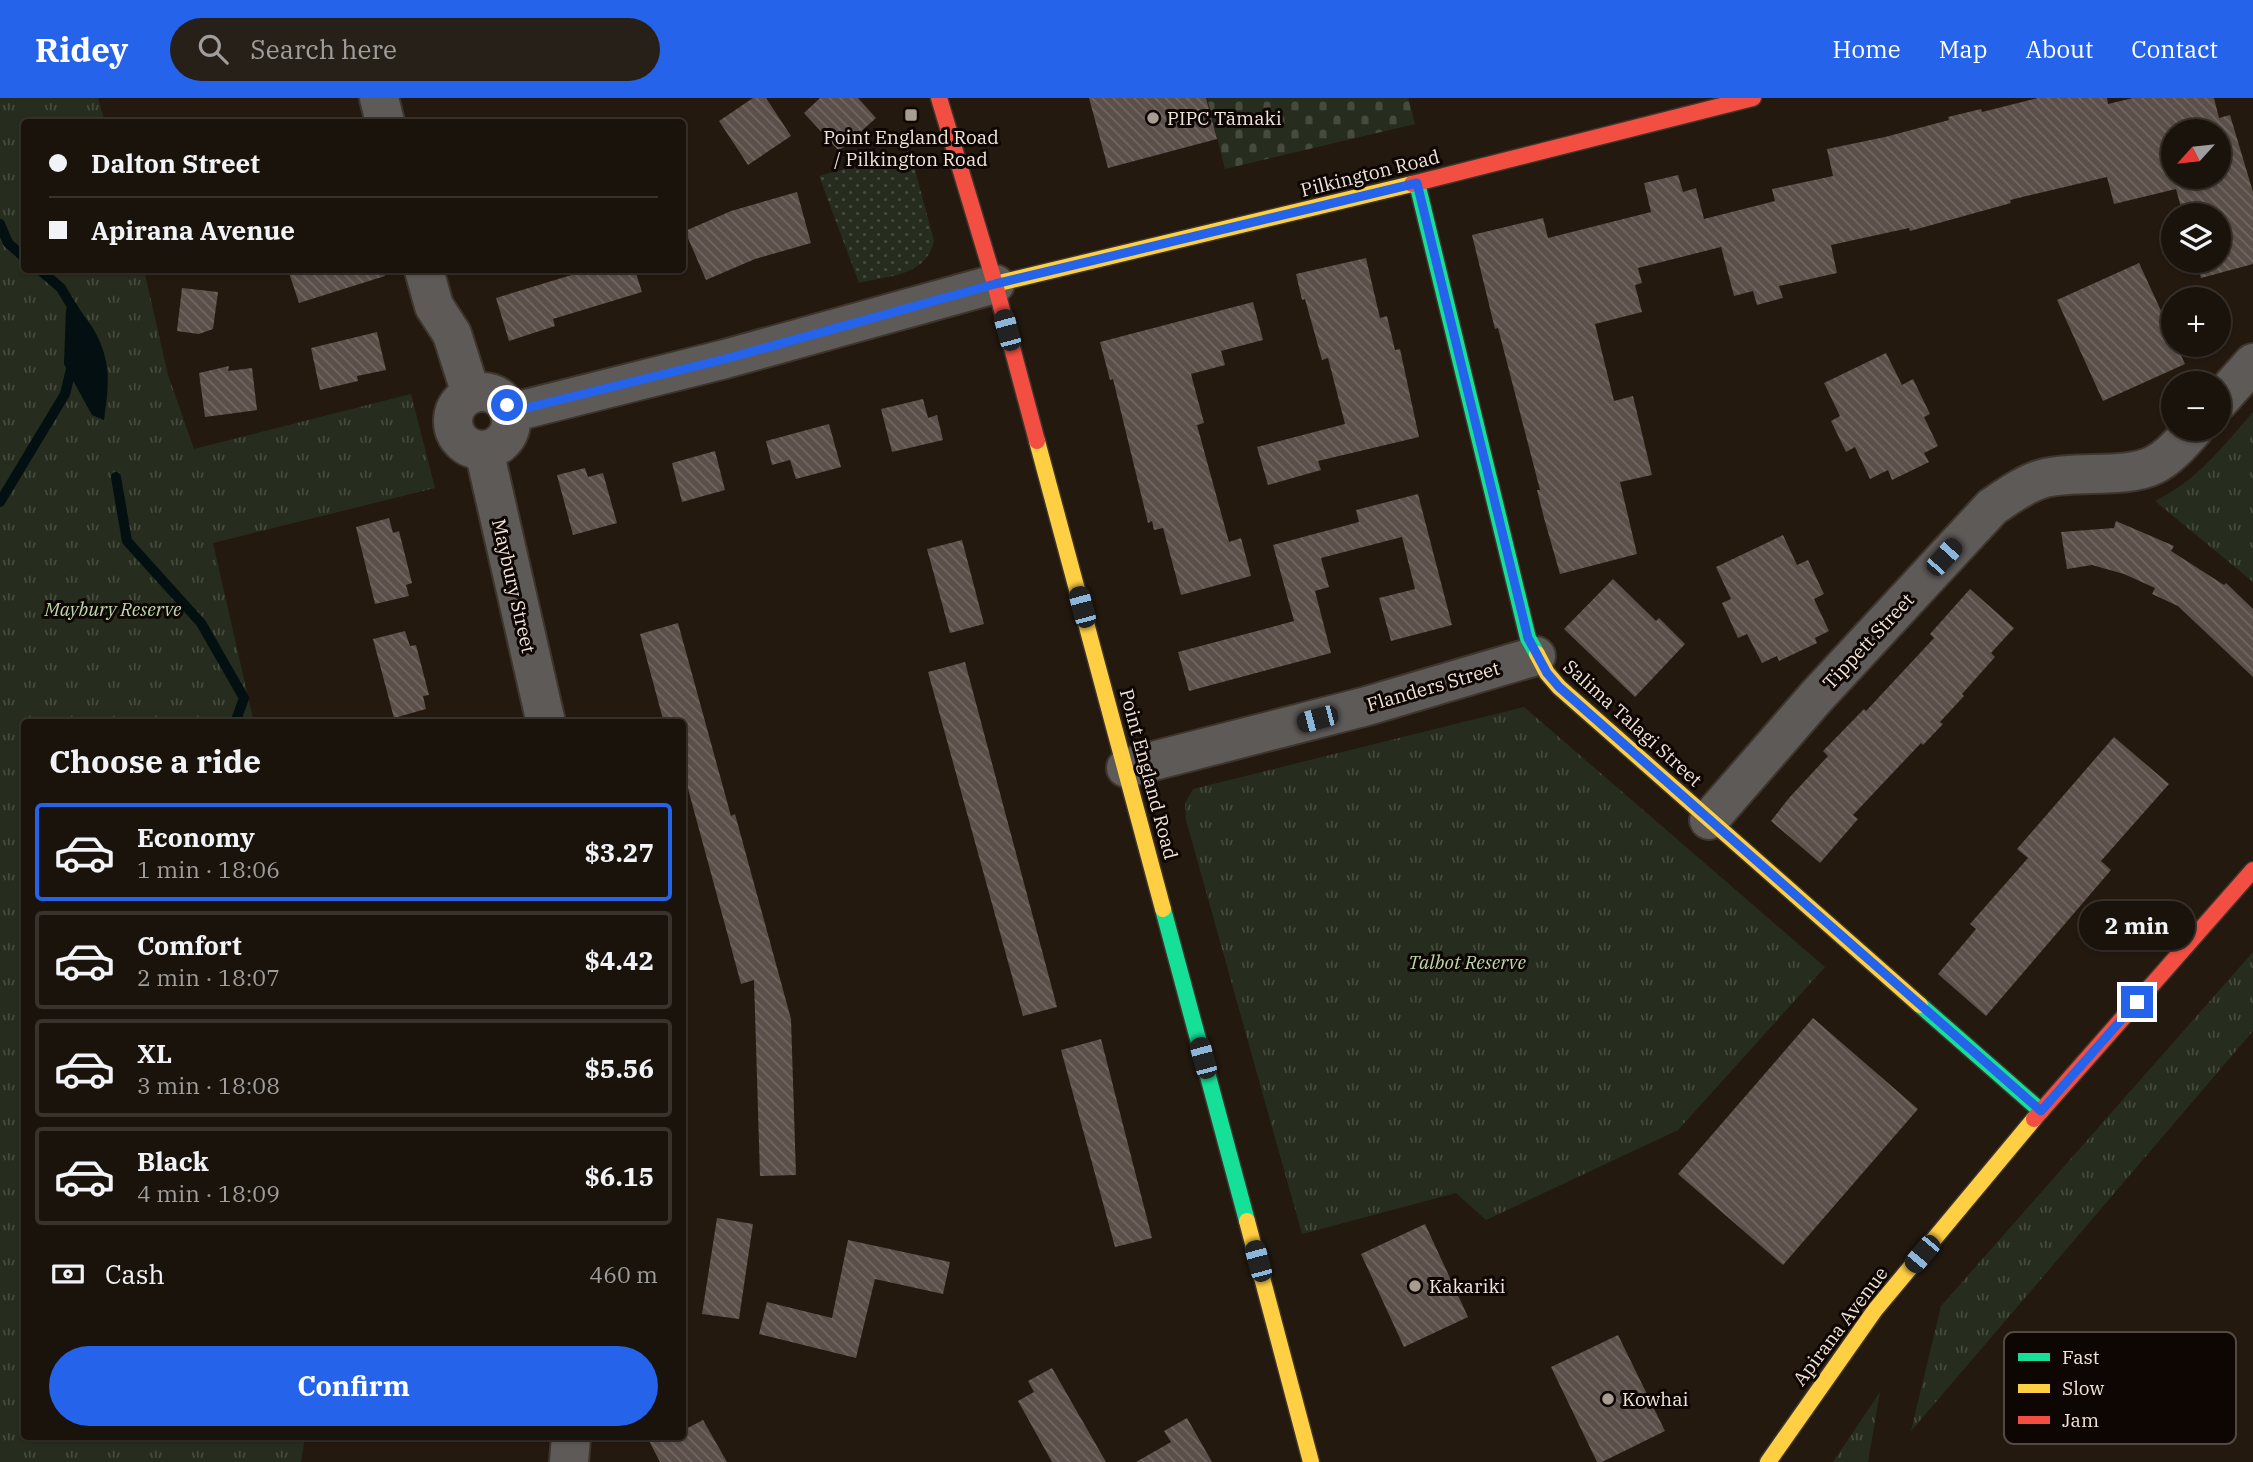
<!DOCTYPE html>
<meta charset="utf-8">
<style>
:root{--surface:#1a130b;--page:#272019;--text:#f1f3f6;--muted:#9f9e9d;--line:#38322c;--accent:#2563eb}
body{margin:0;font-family:"IBM Plex Serif",serif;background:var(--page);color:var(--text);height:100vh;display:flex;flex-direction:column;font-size:26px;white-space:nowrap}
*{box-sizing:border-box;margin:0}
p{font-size:23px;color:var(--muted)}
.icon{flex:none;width:38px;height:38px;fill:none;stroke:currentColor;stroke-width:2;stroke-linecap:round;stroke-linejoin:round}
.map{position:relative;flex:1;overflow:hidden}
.side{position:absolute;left:21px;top:621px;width:665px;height:721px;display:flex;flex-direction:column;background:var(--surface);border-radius:7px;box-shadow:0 2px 5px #0004,0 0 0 2px var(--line)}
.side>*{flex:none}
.banner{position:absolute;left:21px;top:21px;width:665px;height:154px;border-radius:7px;box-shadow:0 2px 5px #0004,0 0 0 2px var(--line);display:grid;align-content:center;height:154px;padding:0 28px;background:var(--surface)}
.needle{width:46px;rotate:243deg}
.tools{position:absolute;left:2161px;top:21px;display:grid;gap:14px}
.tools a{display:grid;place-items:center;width:70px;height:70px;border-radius:50%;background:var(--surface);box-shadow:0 2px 5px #0004,0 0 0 2px var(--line);font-size:35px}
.end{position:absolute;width:32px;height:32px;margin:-16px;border:9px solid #2563eb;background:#fff;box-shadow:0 0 0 4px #fff}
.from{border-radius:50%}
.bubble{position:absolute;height:49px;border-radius:24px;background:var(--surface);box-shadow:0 2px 5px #0004,0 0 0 2px var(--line);font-size:23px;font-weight:700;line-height:49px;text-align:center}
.car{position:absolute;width:21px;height:42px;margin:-21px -10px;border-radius:9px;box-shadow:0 0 5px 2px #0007;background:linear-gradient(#222 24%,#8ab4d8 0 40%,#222 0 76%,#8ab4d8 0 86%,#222 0)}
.banner b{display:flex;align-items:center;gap:24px;height:66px;font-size:26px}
.banner b+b{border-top:2px solid var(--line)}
.banner i{width:18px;height:18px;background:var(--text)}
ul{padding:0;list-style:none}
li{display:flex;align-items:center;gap:21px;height:98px;margin:0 14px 10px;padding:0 14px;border:4px solid var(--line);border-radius:7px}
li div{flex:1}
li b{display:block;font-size:26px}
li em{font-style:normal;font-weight:700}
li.current{border-color:var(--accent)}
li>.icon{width:63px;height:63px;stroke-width:1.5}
h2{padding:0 28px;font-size:32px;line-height:84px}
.pay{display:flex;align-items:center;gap:18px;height:77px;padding:0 28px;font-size:26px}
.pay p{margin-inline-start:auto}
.button{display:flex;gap:14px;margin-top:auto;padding:14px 28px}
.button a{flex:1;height:80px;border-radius:42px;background:var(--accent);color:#fff;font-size:28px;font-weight:700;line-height:80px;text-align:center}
header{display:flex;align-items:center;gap:42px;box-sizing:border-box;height:98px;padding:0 35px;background:var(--accent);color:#fff}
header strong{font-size:33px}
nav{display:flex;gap:38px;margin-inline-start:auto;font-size:24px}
.search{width:490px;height:63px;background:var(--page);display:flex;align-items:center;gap:18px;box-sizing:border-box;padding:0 24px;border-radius:38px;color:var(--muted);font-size:26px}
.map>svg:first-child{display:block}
.cemetery{fill:url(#cemetery-stones)}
.park{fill:url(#park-tufts)}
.garden{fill:url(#garden-dots)}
.water{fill:#030f10}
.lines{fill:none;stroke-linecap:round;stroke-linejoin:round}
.stream{stroke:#030f10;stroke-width:10}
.building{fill:url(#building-back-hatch);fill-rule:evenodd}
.street-casing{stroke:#3e352d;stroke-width:42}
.fast-casing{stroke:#3e352d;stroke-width:19}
.slow-casing{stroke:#3e352d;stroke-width:19}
.jam-casing{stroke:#3e352d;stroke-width:19}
.street{stroke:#5e5a58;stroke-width:38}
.fast{stroke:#16e098;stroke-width:16}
.slow{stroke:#ffcf43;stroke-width:16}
.jam{stroke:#f24e42;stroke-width:16}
.route{stroke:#2563eb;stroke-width:9}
.poi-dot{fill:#a99d92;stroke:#0e0602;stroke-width:2.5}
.labels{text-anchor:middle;stroke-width:6;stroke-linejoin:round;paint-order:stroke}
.poi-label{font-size:19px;fill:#f1e4d9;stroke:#0e0602;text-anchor:start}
.street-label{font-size:19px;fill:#f1e4d9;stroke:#0e0602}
.park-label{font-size:19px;font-style:italic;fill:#bcd9a9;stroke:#0e0602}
.key{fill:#0e0602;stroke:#524942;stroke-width:2}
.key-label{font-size:19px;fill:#f1e4d9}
</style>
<header>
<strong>Ridey</strong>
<div class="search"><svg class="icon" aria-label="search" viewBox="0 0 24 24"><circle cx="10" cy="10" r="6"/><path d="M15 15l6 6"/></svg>Search here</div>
<nav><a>Home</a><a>Map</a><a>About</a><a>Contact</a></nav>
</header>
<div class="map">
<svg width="2253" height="1364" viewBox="0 0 2253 1364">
<defs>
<pattern id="cemetery-stones" width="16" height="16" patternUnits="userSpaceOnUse" patternTransform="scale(1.75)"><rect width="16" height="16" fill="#262d1e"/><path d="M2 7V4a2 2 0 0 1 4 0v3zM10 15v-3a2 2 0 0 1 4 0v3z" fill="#464b3e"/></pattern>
<pattern id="park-tufts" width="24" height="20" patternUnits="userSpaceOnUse" patternTransform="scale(1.75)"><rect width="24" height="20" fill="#262d1e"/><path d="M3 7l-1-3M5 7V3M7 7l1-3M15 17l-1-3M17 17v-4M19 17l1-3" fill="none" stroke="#464b3e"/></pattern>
<pattern id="garden-dots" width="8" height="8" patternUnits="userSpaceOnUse" patternTransform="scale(1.75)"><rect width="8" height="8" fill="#262d1e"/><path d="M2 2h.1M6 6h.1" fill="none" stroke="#464b3e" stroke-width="1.8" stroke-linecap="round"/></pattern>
<pattern id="building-back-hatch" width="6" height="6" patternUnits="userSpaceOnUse" patternTransform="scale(1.75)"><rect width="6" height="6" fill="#5a4f49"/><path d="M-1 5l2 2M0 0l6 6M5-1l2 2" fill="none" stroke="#726863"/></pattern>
</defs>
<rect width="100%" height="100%" fill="#23190f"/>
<polygon class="cemetery" points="1207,0 1408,0 1415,26 1225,71"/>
<g class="park">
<polygon points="0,0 98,0 105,24 24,24 24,172 144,172 168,277 194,351 411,296 435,390 213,445 254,625 24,625 24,1339 305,1339 301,1364 0,1364"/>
<path d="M2253 314V484L2155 403C2197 383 2223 348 2253 314Z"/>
<polygon points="1524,609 1825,869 1678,1032 1486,1122 1456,1095 1302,1136 1186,722 1185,705 1193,691"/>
<polygon points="2253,854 2253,933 1911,1333 1941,1208"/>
<polygon points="1880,1294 1868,1364 1833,1364"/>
</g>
<path class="garden" d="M910 53 934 143C925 179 890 177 859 185L819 78Z"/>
<path class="water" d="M76 205C81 215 89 223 94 232 112 264 109 288 104 322L92 317 64 266 66 211Z"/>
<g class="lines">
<g class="stream">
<polyline points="0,126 8,145 24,159"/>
<polyline points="40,172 61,190 77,217"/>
<polyline points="116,379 127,443 201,525 244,600 235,625"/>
<polyline points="0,404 65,296 73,263"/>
</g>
</g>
<g class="building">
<polygon points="753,0 766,0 791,38 748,67 719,23"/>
<polygon points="820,0 858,0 876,20 839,53 804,15"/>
<polygon points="1089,0 1206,0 1217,41 1108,70"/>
<path d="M2038 0H2107L2108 6 2133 0H2214L2219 20 2230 17 2253 94V166L2201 180 2196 163H2219V117H2183L2176 91 2114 106 2107 79 2010 102 2011 105 1910 133 1909 130 1831 147 1837 175 1779 188 1783 200 1757 207 1753 193 1734 198 1721 149 1638 170 1642 185 1635 187 1642 214 1595 226 1614 303 1633 298 1652 377 1620 384 1637 456 1560 476 1544 420 1537 392H1540L1498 230 1495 231 1472 137 1543 120 1548 140 1651 114 1644 85 1678 77 1683 94 1696 90 1704 121 1775 103 1772 91 1833 78 1827 51 1885 39 1949 22 1948 19 1981 11 1982 14ZM2174 33H2219V79H2174Z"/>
<polygon points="797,94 811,145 755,161 706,182 685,133 731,113"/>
<polygon points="1366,160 1380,220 1387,218 1395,252 1400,251 1419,339 1318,363 1321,372 1268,387 1257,349 1345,326 1328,260 1322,262 1305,201 1302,202 1296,176"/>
<polygon points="2139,165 2174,241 2174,247 2176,247 2185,266 2103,303 2057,202"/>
<polygon points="288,172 384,172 385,178 299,205"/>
<polygon points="588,172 635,172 642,194 553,221 555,228 509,243 496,200"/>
<polygon points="182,190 218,194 213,231 199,236 177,233"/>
<polygon points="1253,204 1263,242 1221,253 1225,267 1191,276 1204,325 1197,327 1229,444 1241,440 1251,478 1181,497 1163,430 1154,432 1152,423 1148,425 1113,281 1110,282 1100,244"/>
<polygon points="377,234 386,272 357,278 358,283 320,292 311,250"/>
<polygon points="1886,255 1902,287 1913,281 1930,316 1924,319 1938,348 1924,355 1929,364 1892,382 1888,372 1870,381 1855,349 1846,354 1831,323 1840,318 1824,285"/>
<polygon points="229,268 228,273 252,270 257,312 205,319 199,275"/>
<polygon points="923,301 928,320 937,317 943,342 892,354 881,311"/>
<polygon points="829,326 841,369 796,381 790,362 772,367 766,343"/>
<polygon points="715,353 725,392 682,404 672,365"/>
<polygon points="585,370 588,379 603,375 617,425 573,437 557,377"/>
<polygon points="1418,396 1452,527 1391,543 1379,500 1415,491 1402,439 1321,460 1329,489 1315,493 1331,555 1189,593 1178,554 1294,523 1273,447 1359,424 1356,412"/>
<polygon points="389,420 393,435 399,433 412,485 406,487 409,498 375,506 356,429"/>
<polygon points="2116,423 2174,448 2171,453 2224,487 2226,485 2253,511 2253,579 2178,508 2152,496 2155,490 2124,476 2092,467 2067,471 2061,434 2114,430"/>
<polygon points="1783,437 1797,467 1808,462 1824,496 1814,501 1829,533 1815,540 1817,545 1779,563 1777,558 1762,565 1747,536 1738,540 1722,505 1731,501 1716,469"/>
<polygon points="962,442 984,526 950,535 927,451"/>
<polygon points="1613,481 1656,523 1659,520 1685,546 1635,599 1564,531"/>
<polygon points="1970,491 2014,530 1991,555 1995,559 1962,596 1964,598 1940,624 1943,626 1923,647 1921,645 1853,717 1858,721 1820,765 1771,723 1789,700 1828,658 1823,653 1864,611 1866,613 1934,540 1930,536"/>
<polygon points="678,525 731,718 735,716 791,921 796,1077 760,1078 754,882 741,886 687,687 682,689 682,625 664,625 640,536"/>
<polygon points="405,533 410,548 416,547 429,597 423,598 426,611 394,620 373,541"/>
<polygon points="965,564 1057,909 1023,918 928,574"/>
<polygon points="2114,639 2169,686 2101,763 2111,772 1986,918 1938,876 1976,831 1970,826 2028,760 2017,751"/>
<polygon points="1813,920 1918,1011 1783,1167 1678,1076"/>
<polygon points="1101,941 1152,1140 1115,1149 1061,952"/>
<polygon points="717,1120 753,1126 739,1221 702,1216"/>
<polygon points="1425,1126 1468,1219 1404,1249 1361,1156"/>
<polygon points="848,1142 950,1164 943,1196 875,1181 856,1260 759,1236 767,1204 832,1220"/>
<polygon points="1618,1237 1665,1333 1602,1364 1597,1364 1551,1269"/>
<polygon points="1052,1270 1106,1364 1052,1364 1018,1303 1034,1294 1028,1283"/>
<polygon points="1187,1320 1212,1364 1136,1364 1171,1344 1164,1333"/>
<polygon points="703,1322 727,1364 660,1364 647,1339 682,1339 682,1333"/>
</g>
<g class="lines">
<defs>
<g id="street">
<polyline points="379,0 385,24"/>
<polyline points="424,172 434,208 452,236 471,296"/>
<circle cx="482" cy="323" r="29"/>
<polyline points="2219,303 2253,265"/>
<polyline points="510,315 725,261 995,186"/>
<polyline points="484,352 546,625"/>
<polyline points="1126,670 1367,608 1536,558"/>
<path d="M1709 722 1817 598 1992 409C2008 398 2026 385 2045 380 2077 372 2126 381 2154 367 2170 359 2182 344 2194 331"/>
<polyline points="569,1364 571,1339"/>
</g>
<g id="fast">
<polyline points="1417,85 1528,540 1537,556"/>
<polyline points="1163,811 1247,1123"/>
<polyline points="1920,907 2041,1013"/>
</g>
<g id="slow">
<polyline points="995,186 1412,86"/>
<polyline points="1037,343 1163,811"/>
<polyline points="1537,556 1547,575 1559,589 1920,907"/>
<polyline points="1247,1123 1311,1364"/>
<polyline points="1768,1364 1875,1212 2034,1021"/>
</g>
<g id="jam">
<polyline points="939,0 995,186 1037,343"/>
<polyline points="1412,86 1753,0"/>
<polyline points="2034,1021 2253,772"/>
</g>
</defs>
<use href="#street" class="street-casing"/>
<use href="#fast" class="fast-casing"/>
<use href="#slow" class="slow-casing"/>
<use href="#jam" class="jam-casing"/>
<use href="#street" class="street"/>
<use href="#fast" class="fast"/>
<use href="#slow" class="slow"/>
<use href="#jam" class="jam"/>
</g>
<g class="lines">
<polyline class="route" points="507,307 510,314 725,261 995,186 1417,85 1528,540 1547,575 1559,589 2041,1013 2137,904"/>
</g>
<g class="poi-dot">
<rect x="904" y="10" width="14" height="14" rx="3.5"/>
<circle cx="1153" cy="20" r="7"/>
<circle cx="1415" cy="1188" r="7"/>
<circle cx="1608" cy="1301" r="7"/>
</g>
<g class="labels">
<g class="poi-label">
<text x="1167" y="27">PIPC Tāmaki</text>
<text x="911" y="46" text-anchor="middle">Point England Road<tspan x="911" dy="22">/ Pilkington Road</tspan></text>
<text x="1429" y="1195">Kakariki</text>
<text x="1622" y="1308">Kowhai</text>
</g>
<g class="street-label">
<text transform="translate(1370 75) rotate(-14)" y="7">Pilkington Road</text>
<text transform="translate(514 488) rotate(77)" y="7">Maybury Street</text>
<text transform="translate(1868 543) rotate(-47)" y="7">Tippett Street</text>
<text transform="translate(1433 588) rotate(-16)" y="7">Flanders Street</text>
<text transform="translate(1633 625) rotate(42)" y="7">Salima Talagi Street</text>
<text transform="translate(1149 676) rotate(75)" y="7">Point England Road</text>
<text transform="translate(1840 1228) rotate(-53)" y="7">Apirana Avenue</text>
</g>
<g class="park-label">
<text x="113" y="518">Maybury Reserve</text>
<text x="1467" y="871">Talbot Reserve</text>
</g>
</g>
<rect x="2004" y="1234" width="232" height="112" rx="10" class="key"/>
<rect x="2018" y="1255" width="32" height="8" fill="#16e098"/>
<rect x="2018" y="1286" width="32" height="9" fill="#ffcf43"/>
<rect x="2018" y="1318" width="32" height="8" fill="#f24e42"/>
<g class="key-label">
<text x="2062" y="1266">Fast</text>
<text x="2062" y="1297">Slow</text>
<text x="2062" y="1329">Jam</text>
</g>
</svg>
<div class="tools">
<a><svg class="needle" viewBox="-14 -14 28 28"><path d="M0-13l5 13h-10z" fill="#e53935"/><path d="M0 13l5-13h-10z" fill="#9f9e9d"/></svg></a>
<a><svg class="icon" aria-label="layers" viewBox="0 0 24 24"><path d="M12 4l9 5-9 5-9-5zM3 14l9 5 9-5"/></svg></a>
<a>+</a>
<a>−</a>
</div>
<i class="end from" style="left:507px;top:307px"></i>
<i class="end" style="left:2137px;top:904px"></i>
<div class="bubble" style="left:2079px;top:803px;width:116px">2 min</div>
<i class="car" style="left:1007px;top:232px;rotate:345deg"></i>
<i class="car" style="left:1944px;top:459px;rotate:42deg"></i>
<i class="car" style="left:1082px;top:509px;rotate:345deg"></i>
<i class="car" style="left:1317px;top:621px;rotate:255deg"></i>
<i class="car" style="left:1203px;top:960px;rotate:345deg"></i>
<i class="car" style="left:1922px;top:1156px;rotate:220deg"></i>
<i class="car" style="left:1258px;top:1163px;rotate:345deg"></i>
<div class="banner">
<b><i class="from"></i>Dalton Street</b>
<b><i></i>Apirana Avenue</b>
</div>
<section class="side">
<h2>Choose a ride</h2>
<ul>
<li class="current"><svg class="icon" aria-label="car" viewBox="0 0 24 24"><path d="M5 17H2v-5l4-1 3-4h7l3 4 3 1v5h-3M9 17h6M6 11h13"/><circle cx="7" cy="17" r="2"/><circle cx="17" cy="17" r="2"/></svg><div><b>Economy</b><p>1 min · 18:06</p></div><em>$3.27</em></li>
<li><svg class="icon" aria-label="car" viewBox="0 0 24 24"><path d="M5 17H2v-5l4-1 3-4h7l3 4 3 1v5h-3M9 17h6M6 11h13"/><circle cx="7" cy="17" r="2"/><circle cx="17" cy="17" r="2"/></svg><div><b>Comfort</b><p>2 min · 18:07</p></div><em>$4.42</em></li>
<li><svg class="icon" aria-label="car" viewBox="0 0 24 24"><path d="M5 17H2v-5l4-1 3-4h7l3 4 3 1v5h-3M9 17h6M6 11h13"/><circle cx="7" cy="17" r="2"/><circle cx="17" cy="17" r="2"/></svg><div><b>XL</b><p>3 min · 18:08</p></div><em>$5.56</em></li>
<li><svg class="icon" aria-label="car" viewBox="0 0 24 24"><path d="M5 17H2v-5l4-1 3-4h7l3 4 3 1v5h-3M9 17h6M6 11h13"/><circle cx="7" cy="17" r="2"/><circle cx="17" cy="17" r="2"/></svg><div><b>Black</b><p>4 min · 18:09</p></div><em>$6.15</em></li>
</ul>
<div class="pay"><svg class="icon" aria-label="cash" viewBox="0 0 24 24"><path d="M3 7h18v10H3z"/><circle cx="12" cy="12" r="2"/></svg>Cash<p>460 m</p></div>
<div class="button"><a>Confirm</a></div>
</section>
</div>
